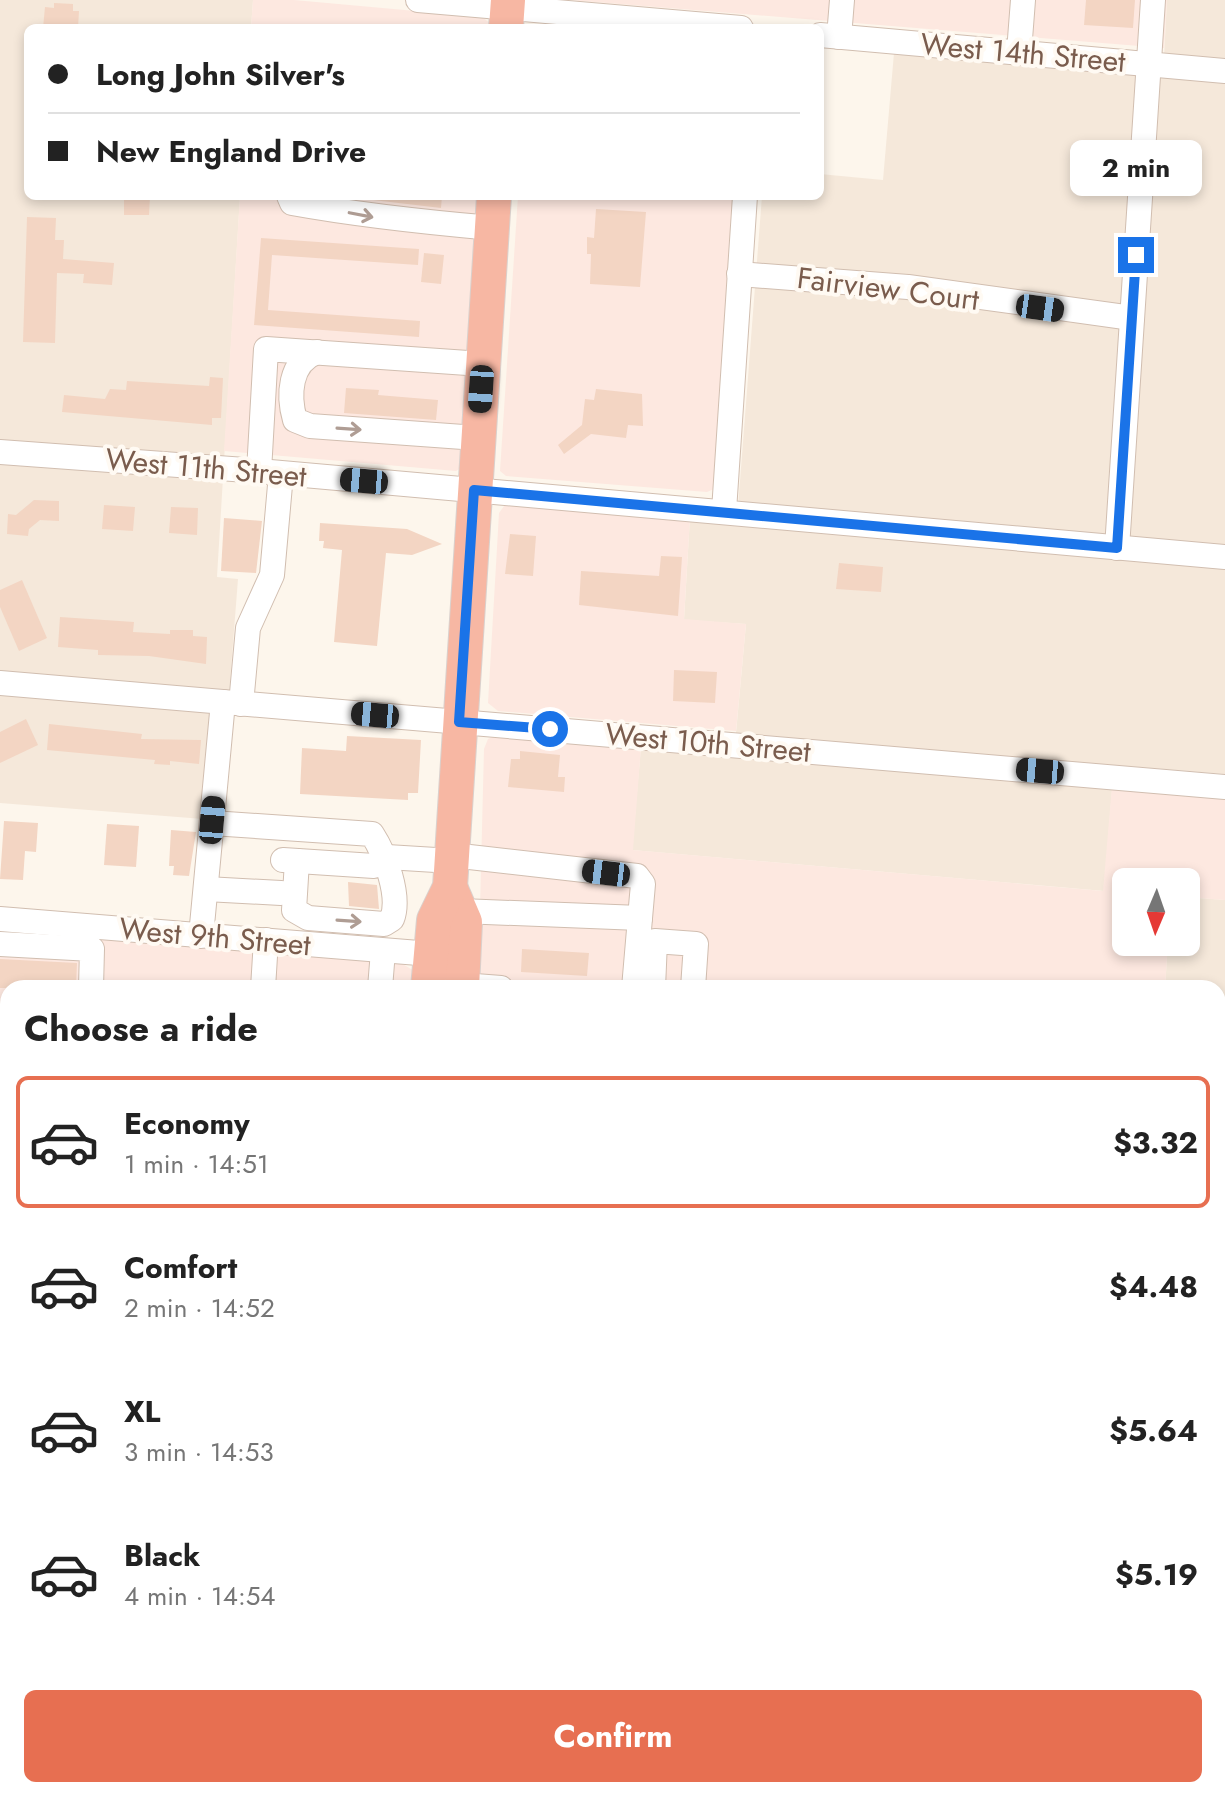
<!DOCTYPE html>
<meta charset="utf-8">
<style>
:root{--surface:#fff;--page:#f2f2f2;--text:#222;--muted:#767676;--line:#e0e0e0;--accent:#e76f51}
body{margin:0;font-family:Jost,sans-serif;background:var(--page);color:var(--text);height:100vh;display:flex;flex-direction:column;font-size:30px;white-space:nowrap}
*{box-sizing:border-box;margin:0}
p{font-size:26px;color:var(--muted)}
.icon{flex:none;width:44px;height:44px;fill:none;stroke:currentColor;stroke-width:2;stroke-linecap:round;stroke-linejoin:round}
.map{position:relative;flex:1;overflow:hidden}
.panel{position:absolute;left:0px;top:980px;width:1226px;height:818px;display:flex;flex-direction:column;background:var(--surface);border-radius:24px 24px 0 0;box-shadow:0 4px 12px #0003}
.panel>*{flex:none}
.guide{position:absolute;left:24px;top:24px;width:800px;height:176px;border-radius:12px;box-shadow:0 4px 12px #0003;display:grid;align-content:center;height:176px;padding:0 24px;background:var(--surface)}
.needle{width:52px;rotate:182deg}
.fabs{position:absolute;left:1112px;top:868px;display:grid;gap:16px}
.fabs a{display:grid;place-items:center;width:88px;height:88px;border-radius:12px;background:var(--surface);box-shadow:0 4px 12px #0003;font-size:40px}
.end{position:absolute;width:36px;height:36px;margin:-18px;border:10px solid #1a73e8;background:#fff;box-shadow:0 0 0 4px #fff}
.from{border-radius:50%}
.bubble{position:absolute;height:56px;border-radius:12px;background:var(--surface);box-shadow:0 4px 12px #0003;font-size:26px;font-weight:700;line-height:56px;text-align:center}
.car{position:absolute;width:24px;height:48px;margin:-24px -12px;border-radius:10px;box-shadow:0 0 6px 2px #0007;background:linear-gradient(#222 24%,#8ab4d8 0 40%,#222 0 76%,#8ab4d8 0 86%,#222 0)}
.guide b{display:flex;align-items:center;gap:28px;height:76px;font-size:30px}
.guide b+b{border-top:2px solid var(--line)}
.guide i{width:20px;height:20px;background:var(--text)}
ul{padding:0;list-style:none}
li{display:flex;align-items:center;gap:24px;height:132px;margin:0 16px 12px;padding:0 8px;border:4px solid transparent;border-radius:12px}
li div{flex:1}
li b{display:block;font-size:30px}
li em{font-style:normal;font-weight:700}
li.current{border-color:var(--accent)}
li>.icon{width:72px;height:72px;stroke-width:1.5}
h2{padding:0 24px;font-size:36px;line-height:96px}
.action{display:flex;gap:16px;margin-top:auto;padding:16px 24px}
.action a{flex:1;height:92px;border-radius:12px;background:var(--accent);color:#fff;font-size:32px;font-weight:700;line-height:92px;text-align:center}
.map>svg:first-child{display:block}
.residential{fill:#f5e8da}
.commercial{fill:#fde8e0}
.education{fill:#f3e8fa}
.green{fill:#d8ecc9}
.building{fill:#f3d5c3}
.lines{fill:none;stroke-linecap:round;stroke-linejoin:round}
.minor-casing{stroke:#d1beb0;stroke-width:26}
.highway-casing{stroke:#dad1cd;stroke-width:36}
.minor{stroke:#fff;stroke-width:24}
.highway{stroke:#f7b7a3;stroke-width:34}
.oneway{stroke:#af9d94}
.route{stroke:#1a73e8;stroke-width:10}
.labels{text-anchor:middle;stroke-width:8;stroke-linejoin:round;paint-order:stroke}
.street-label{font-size:30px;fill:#7a5c4d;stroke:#fffaf3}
</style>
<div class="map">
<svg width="1225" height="1797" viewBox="0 0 1225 1797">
<rect width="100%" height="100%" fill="#fdf6ec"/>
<g class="residential">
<polygon points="0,0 253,0 251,28 28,28 28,196 240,196 217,577 238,579 229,694 203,819 0,803"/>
<polygon points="1167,0 1225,0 1225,774 1114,765 1104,891 632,850 641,747 734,755 746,624 684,620 690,517 737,520 762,196 820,196 820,174 883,180 894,53 1163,76"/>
<polygon points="1186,897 1225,900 1225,1069 1218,1069 1218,988 1165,988 1168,942 1186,942"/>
<polygon points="1218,1574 1225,1575 1225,1764 1218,1763"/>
<polygon points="519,1790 581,1795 582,1790 863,1790 863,1797 519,1797"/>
<polygon points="942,1790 1091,1790 1091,1797 941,1797"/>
</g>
<g class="commercial">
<polygon points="253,0 294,0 482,17 490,23 490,28 251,28"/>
<polygon points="570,0 1167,0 1164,48"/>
<polygon points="240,196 480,196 463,467 456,471 224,451"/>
<polygon points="518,196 736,196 716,488 707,492 506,476 500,471"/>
<polygon points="507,502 690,517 684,619 746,624 736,731 498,711 488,703 499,513"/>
<polygon points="496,735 641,747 633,850 1103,891 1112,786 1225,794 1225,900 1186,897 1186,882 1126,882 1126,942 1168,942 1165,988 478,988 484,749 488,739"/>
<polygon points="0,926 401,963 416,972 420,988 8,988 8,1154 0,1154"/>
<rect x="1218" y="1069" width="7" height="198"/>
<polygon points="0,1208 8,1209 8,1435 0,1434"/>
<polygon points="1218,1314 1225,1314 1225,1575 1218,1574"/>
<polygon points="1218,1763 1225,1764 1225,1797 1091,1797 1091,1790 1218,1790"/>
</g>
<polygon class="education" points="0,1464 8,1465 8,1790 373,1790 373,1797 0,1797"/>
<rect class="green" x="417" y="1790" width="102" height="7"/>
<g class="building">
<polygon points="1086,0 1135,0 1133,28 1084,25"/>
<polygon points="54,3 73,4 73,11 79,11 78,28 43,28 45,7 54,8"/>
<polygon points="124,196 150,196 149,215 124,215"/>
<polygon points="374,196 442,196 441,208 373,200"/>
<polygon points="596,209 646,212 640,287 590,284 591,254 587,254 587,237 594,238"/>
<polygon points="27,217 56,218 55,240 64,240 63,259 114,263 112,285 83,283 84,274 57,273 55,343 23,342"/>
<polygon points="261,238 419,249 418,265 272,255 268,310 420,321 419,337 254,325"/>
<polygon points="424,253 444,255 441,284 421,282"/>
<polygon points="210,377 223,378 221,418 212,418 212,425 62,412 64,395 105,399 110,389 126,390 127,381 209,386"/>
<polygon points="346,388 379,390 378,395 438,400 436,420 344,413"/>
<polygon points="596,389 642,394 643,426 628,425 626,438 591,434 564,454 558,445 582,425 585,399 594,400"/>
<polygon points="34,500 59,501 59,521 40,520 29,529 28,536 7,534 8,514 16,515"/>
<polygon points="104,505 135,507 133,531 102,529"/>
<polygon points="171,507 198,508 197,535 169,533"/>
<polygon points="224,518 262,521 256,573 221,571"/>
<polygon points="320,523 407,529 442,544 412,555 386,553 377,646 334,642 342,550 323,548 324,541 319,541"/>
<polygon points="510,534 536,536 533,576 505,574"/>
<polygon points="661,556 682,557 678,616 579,605 581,571 659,576"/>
<polygon points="839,563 883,567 881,592 836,589"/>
<polygon points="22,580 47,638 19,651 0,607 0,590"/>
<polygon points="60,617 134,622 133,632 170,634 170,630 193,630 193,636 207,637 206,664 149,656 98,655 98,650 58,647"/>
<polygon points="674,670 717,672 715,703 673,701"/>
<polygon points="26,719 38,745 0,763 0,732"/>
<polygon points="49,724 142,734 141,739 201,740 199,764 170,761 170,765 154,764 155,760 47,750"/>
<polygon points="347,736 421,740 418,793 408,793 408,800 300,794 302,748 346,751"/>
<polygon points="520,751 560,755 558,777 565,777 564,792 508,787 511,759 520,759"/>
<polygon points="4,821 38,823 36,852 25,851 23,880 0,879"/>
<polygon points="107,824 139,826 136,867 104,865"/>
<polygon points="171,830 196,832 189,876 173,875 174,866 169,866"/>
<polygon points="348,882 377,885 379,909 349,906"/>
<polygon points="522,949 589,953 587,976 521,972"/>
<polygon points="0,959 77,963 76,988 0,988"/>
</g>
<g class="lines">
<defs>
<g id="minor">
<polyline points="418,0 741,28"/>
<polyline points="820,35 1225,71"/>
<polyline points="839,37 842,0"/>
<polyline points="1019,52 1023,0"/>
<path d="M289 196 292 203C358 215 424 222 492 228"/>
<polyline points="739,274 908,287 1132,318"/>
<path d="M317 352C289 362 288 396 295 420L310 426 477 438"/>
<polyline points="0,452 259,471 1225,557"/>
<polyline points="259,471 266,349 482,364"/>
<polyline points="724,511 745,196"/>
<polyline points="1117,548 1153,0"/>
<polyline points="0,683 1225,787"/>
<polyline points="241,704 248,628 272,575 281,474"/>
<path d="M212 823 372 834C385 854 401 896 392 919L384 924 308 918 294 910 297 861"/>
<polyline points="452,855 637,876 643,884 640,918"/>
<polyline points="283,860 374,866 387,857 452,861"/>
<polyline points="206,889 281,893"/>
<polyline points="461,911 640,918 634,988"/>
<polyline points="0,919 431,954"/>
<polyline points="201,936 223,702"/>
<polyline points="0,944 92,949 91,988"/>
<polyline points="462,985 501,988"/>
<polyline points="263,988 266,940"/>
<polyline points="380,988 383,951"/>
<polyline points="653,988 655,941 696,944 693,988"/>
<polyline points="0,1021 8,1021"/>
<polyline points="1218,1429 1225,1430"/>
<polyline points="0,1451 8,1452"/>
<polyline points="1218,1506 1225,1506"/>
<polyline points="1218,1552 1225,1553"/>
<polyline points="1218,1705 1225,1667"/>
<polyline points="1218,1735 1225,1733"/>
<polyline points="710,1797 710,1790"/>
</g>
<g id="highway">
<polyline points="506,28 508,0"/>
<polyline points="450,887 465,922 462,988"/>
<polyline points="428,988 434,920 450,887 494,196"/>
<polyline points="0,1184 8,1185"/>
<polyline points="1218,1293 1225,1294"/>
<polyline points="389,1797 389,1790"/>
</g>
</defs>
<use href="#minor" class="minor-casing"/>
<use href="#highway" class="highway-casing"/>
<use href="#minor" class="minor"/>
<use href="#highway" class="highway"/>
</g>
<defs><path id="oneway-shaft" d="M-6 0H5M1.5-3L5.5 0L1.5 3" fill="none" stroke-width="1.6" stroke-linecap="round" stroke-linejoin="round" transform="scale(2)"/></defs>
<g class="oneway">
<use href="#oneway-shaft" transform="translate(361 215) rotate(11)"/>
<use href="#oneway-shaft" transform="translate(349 429) rotate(4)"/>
<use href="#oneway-shaft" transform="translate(349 921) rotate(4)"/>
</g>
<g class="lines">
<polyline class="route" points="550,729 459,722 474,490 1117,548 1136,255"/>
</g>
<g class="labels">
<g class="street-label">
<text transform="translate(1023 53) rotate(5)" y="10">West 14th Street</text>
<text transform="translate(888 289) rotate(7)" y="10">Fairview Court</text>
<text transform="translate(206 468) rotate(5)" y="10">West 11th Street</text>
<text transform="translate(708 743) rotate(5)" y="10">West 10th Street</text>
<text transform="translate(215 937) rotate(5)" y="10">West 9th Street</text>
</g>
</g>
</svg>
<div class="fabs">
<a><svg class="needle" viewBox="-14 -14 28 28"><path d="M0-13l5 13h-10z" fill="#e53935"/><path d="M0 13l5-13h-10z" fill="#767676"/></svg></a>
</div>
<i class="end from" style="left:550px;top:729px"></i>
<i class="end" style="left:1136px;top:255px"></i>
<div class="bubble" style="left:1070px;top:140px;width:132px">2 min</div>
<i class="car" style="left:1040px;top:308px;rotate:98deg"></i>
<i class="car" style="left:481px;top:389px;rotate:184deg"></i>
<i class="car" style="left:364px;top:481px;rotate:275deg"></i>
<i class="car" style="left:375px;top:715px;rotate:275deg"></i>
<i class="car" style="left:1040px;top:771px;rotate:275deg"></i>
<i class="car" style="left:212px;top:820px;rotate:5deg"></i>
<i class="car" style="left:606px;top:873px;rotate:277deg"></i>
<div class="guide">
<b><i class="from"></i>Long John Silver's</b>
<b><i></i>New England Drive</b>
</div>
<section class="panel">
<h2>Choose a ride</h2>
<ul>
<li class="current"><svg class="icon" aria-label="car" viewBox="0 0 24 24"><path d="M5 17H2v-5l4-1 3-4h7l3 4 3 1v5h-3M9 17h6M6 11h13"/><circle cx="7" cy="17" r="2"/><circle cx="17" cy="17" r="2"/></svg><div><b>Economy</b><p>1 min · 14:51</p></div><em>$3.32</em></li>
<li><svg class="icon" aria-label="car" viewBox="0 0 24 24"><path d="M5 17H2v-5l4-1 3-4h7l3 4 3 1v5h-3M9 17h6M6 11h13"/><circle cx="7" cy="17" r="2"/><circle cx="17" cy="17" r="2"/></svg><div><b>Comfort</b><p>2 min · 14:52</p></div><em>$4.48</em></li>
<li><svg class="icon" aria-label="car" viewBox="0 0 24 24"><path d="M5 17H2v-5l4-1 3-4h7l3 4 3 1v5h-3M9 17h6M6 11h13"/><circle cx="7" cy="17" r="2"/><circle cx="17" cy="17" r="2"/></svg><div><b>XL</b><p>3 min · 14:53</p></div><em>$5.64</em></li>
<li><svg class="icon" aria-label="car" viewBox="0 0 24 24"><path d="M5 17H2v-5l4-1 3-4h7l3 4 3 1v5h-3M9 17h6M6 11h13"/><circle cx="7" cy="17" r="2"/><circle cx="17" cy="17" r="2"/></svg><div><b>Black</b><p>4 min · 14:54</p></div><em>$5.19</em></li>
</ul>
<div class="action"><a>Confirm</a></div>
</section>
</div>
